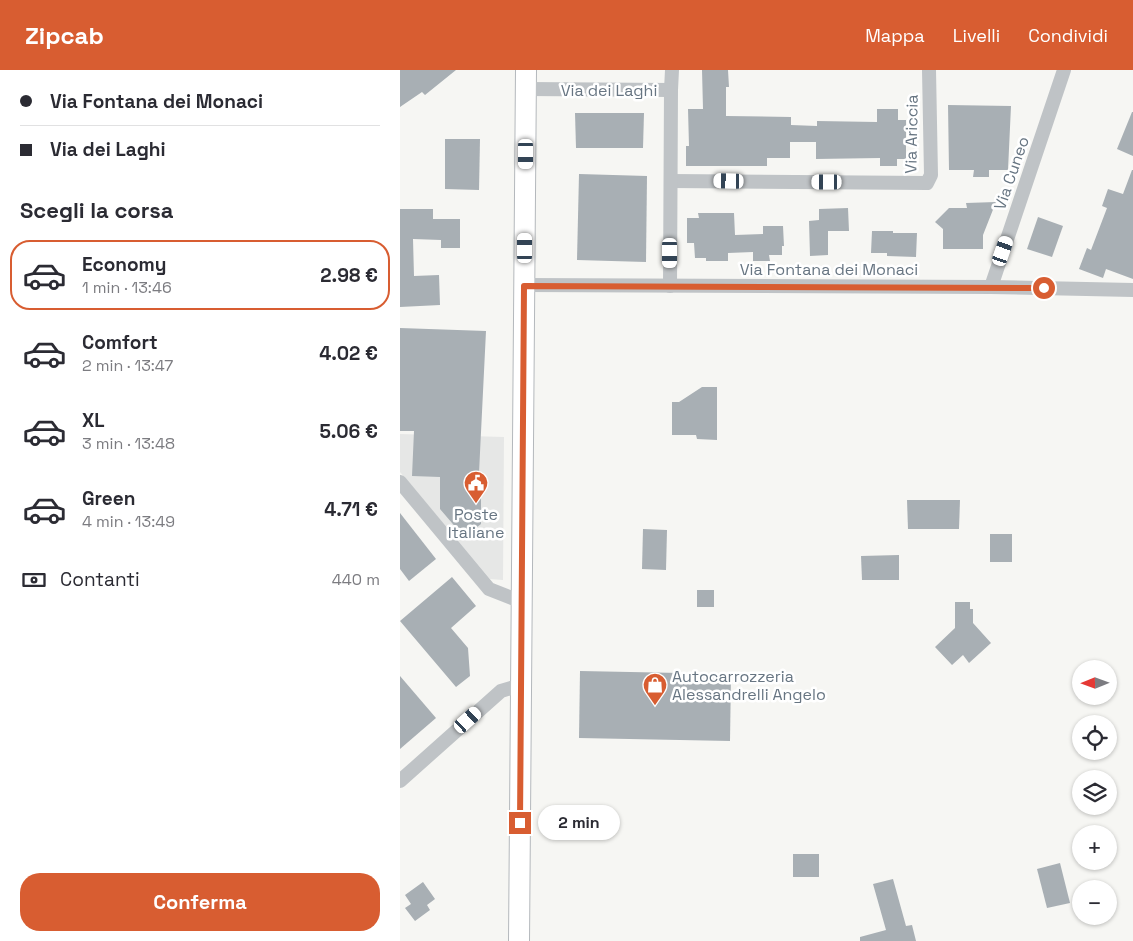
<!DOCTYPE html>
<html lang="it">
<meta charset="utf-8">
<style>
:root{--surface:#fff;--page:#f7f7f7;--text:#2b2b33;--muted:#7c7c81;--line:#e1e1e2;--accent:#d85d31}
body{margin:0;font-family:"Space Grotesk",sans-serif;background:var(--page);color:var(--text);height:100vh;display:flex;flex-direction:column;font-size:19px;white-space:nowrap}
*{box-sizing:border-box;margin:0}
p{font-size:16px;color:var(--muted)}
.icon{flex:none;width:28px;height:28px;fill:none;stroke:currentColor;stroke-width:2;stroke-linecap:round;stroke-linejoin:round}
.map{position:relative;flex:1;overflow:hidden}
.panel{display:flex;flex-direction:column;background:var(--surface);width:400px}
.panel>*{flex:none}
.banner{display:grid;align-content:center;height:110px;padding:0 20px;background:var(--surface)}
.needle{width:32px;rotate:269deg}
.buttons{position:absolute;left:672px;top:590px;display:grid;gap:10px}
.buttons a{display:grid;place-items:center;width:45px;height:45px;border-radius:50%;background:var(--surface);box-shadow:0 1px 4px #0004;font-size:25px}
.end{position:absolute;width:22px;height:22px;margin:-11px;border:6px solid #d85d31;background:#fff;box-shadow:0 0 0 2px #fff}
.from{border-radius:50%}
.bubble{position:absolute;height:35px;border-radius:18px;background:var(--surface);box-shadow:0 1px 4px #0004;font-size:16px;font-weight:700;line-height:35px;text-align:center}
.car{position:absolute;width:15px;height:30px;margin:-15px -8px;border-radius:6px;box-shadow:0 0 4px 1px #0007;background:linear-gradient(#fff 24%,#345 0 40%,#fff 0 76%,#345 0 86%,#fff 0)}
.banner b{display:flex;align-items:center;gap:18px;height:48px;font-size:19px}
.banner b+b{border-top:1px solid var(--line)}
.banner i{width:12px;height:12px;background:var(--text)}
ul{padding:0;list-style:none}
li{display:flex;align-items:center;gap:15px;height:70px;margin:0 10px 8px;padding:0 10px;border:2px solid transparent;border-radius:20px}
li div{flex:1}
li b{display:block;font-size:19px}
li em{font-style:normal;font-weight:700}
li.on{border-color:var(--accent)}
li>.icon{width:45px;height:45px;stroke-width:1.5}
h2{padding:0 20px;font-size:22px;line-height:60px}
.pay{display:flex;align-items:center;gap:12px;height:55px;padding:0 20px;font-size:19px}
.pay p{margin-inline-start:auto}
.action{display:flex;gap:10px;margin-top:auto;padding:10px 20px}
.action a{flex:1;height:58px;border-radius:20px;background:var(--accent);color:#fff;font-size:20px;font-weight:700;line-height:58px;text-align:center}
header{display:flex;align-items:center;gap:30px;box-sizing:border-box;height:70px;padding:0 25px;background:var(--accent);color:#fff}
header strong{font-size:24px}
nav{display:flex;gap:28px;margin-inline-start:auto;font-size:18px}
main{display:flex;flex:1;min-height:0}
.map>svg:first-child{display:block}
.built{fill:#e6e7e6}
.building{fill:#a8afb4}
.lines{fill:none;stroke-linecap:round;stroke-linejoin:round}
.secondary-casing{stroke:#b4b8bc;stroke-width:22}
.minor{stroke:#bfc3c6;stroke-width:14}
.secondary{stroke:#fff;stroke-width:20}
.route{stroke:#d85d31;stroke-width:6}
.labels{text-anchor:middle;stroke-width:5;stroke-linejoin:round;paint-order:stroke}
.street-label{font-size:16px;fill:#677582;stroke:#fff}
.poi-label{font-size:16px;fill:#677582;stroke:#fff}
</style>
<header>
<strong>Zipcab</strong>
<nav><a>Mappa</a><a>Livelli</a><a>Condividi</a></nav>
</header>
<main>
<section class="panel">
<div class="banner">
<b><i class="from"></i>Via Fontana dei Monaci</b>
<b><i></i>Via dei Laghi</b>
</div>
<h2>Scegli la corsa</h2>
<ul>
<li class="on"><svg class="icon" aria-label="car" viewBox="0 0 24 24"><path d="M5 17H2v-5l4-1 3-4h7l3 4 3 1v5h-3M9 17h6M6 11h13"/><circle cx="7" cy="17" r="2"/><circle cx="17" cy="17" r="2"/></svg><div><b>Economy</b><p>1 min · 13:46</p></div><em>2.98 €</em></li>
<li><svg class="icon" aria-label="car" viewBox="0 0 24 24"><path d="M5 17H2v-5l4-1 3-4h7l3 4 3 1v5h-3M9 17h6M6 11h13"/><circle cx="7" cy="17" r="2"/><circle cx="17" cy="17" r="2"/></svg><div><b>Comfort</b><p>2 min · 13:47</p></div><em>4.02 €</em></li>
<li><svg class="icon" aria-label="car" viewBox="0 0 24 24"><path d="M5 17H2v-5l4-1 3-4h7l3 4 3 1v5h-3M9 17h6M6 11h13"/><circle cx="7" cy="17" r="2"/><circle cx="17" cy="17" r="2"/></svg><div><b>XL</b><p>3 min · 13:48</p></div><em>5.06 €</em></li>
<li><svg class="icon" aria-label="car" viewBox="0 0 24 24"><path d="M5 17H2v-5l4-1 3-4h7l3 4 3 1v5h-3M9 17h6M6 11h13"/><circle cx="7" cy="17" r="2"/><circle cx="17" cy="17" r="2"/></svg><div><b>Green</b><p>4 min · 13:49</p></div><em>4.71 €</em></li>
</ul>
<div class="pay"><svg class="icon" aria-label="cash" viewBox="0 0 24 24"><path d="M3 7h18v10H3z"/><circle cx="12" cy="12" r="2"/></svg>Contanti<p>440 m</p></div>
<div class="action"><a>Conferma</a></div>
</section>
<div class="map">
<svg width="733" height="871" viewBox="0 0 733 871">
<rect width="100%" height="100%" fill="#f6f6f3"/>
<polygon class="built" points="0,364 104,367 103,510 90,509 0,402"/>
<g class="building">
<polygon points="0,0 56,0 25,25 22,22 0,37"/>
<polygon points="302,0 328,0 329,17 326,17 326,46 391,47 391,55 417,56 417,51 477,52 477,39 498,39 498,50 506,50 506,89 497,89 497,96 480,96 480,88 416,89 416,72 390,72 390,88 367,88 367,96 286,96 286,76 289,76 288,39 303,39"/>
<polygon points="548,35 611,36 608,100 589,100 589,107 573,107 574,100 549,100"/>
<polygon points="732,42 733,42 733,86 717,79"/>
<polygon points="175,43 244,43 243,78 176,78"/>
<polygon points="45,69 80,69 79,120 45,119"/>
<polygon points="732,100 733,100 733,209 706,199 703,208 679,199 687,178 691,180 707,138 702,136 708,119 723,124"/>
<polygon points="179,104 247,106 246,192 177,190"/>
<polygon points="596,132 583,165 583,179 543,179 543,159 535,152 549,138 567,138 566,133"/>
<polygon points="448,138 449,161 428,161 428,185 410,186 409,151 419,150 419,139"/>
<polygon points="0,139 33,139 33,149 60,149 60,178 41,178 41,170 13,169 14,206 39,205 40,235 0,237"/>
<polygon points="298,143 334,143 335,165 363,164 363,156 383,156 384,176 382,176 382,185 369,185 370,191 353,191 353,182 328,183 328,191 306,191 306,188 295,188 294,173 287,173 287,148 299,148"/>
<polygon points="638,147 663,156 652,187 627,179"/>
<polygon points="472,161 493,161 493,163 517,163 516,187 487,186 487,183 471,183"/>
<polygon points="0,258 86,261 78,423 81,423 81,454 64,467 40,439 40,407 12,406 14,361 0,361"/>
<polygon points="302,317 317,317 317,370 297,369 296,365 272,365 272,332 279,332"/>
<polygon points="507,430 560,430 559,459 508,459"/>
<polygon points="0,443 36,489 9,511 0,499"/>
<polygon points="243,459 267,460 266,500 242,499"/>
<rect x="590" y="464" width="22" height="28"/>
<polygon points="499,485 499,510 462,510 461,486"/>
<polygon points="52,507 76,536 51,558 68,578 70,606 56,617 0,551"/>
<rect x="297" y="520" width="17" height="17"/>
<polygon points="555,532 570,532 570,539 573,539 573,553 591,573 569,593 563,585 552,595 535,577 555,558"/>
<polygon points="180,601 331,604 330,671 179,668"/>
<polygon points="0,606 36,648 0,679"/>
<rect x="393" y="784" width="26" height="23"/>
<polygon points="660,793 670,833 647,838 637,799"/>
<polygon points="493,809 506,856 512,855 516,871 460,871 460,867 486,860 473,814"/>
<polygon points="23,812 35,829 27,835 30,840 15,851 5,838 11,834 5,825"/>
</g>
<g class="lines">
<defs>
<polyline id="secondary" points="119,871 126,0"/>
</defs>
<use href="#secondary" class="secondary-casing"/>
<g class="minor">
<polyline points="126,19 271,20 272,0"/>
<polyline points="271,111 527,113 531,105 529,0"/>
<polyline points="125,215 591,217 733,220"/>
<polyline points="270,216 271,20"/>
<polyline points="591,217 664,0"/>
<polyline points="0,412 89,519 122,532"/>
<polyline points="0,711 101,621 121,615"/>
</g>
<use href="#secondary" class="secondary"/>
</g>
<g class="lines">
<polyline class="route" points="120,753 124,216 644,218"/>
</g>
<defs>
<symbol id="civic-pin" viewBox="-11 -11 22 30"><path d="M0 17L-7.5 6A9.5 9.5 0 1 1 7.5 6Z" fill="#d85d31" stroke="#fff"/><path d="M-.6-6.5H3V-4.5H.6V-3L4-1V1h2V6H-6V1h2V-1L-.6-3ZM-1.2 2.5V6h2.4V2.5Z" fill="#fff"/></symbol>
<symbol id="shop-pin" viewBox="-11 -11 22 30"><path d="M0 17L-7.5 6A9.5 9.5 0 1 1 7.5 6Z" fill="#d85d31" stroke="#fff"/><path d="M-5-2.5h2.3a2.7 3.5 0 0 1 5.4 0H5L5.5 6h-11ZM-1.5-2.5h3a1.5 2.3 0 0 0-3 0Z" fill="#fff"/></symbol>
</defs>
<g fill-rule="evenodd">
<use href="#civic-pin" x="62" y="399" width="28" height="38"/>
<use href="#shop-pin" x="241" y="601" width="28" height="38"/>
</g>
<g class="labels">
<g class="street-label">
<text x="209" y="26">Via dei Laghi</text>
<text transform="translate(511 64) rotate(-89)" y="6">Via Ariccia</text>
<text transform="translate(611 103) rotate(-71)" y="6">Via Cuneo</text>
<text x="429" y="205">Via Fontana dei Monaci</text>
</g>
<g class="poi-label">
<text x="76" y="450">Poste<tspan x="76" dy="18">Italiane</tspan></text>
<text x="272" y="612" text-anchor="start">Autocarrozzeria<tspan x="272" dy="18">Alessandrelli Angelo</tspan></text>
</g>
</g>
</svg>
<div class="buttons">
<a><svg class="needle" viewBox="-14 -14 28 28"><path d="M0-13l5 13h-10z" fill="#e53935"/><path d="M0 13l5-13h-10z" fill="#7c7c81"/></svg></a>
<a><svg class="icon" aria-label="locate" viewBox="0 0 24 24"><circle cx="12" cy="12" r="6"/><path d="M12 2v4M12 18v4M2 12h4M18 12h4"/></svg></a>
<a><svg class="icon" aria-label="layers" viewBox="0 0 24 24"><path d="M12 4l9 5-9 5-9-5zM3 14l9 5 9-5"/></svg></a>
<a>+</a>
<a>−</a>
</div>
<i class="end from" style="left:644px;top:218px"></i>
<i class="end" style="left:120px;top:753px"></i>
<div class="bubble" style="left:138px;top:735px;width:82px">2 min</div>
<i class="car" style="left:126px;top:84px;rotate:180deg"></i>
<i class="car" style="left:329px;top:111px;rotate:271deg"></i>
<i class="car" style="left:427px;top:112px;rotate:270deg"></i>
<i class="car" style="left:125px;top:178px;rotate:0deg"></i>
<i class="car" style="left:603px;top:181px;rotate:19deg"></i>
<i class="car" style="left:270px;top:183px;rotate:180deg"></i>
<i class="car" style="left:68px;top:650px;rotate:48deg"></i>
</div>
</main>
